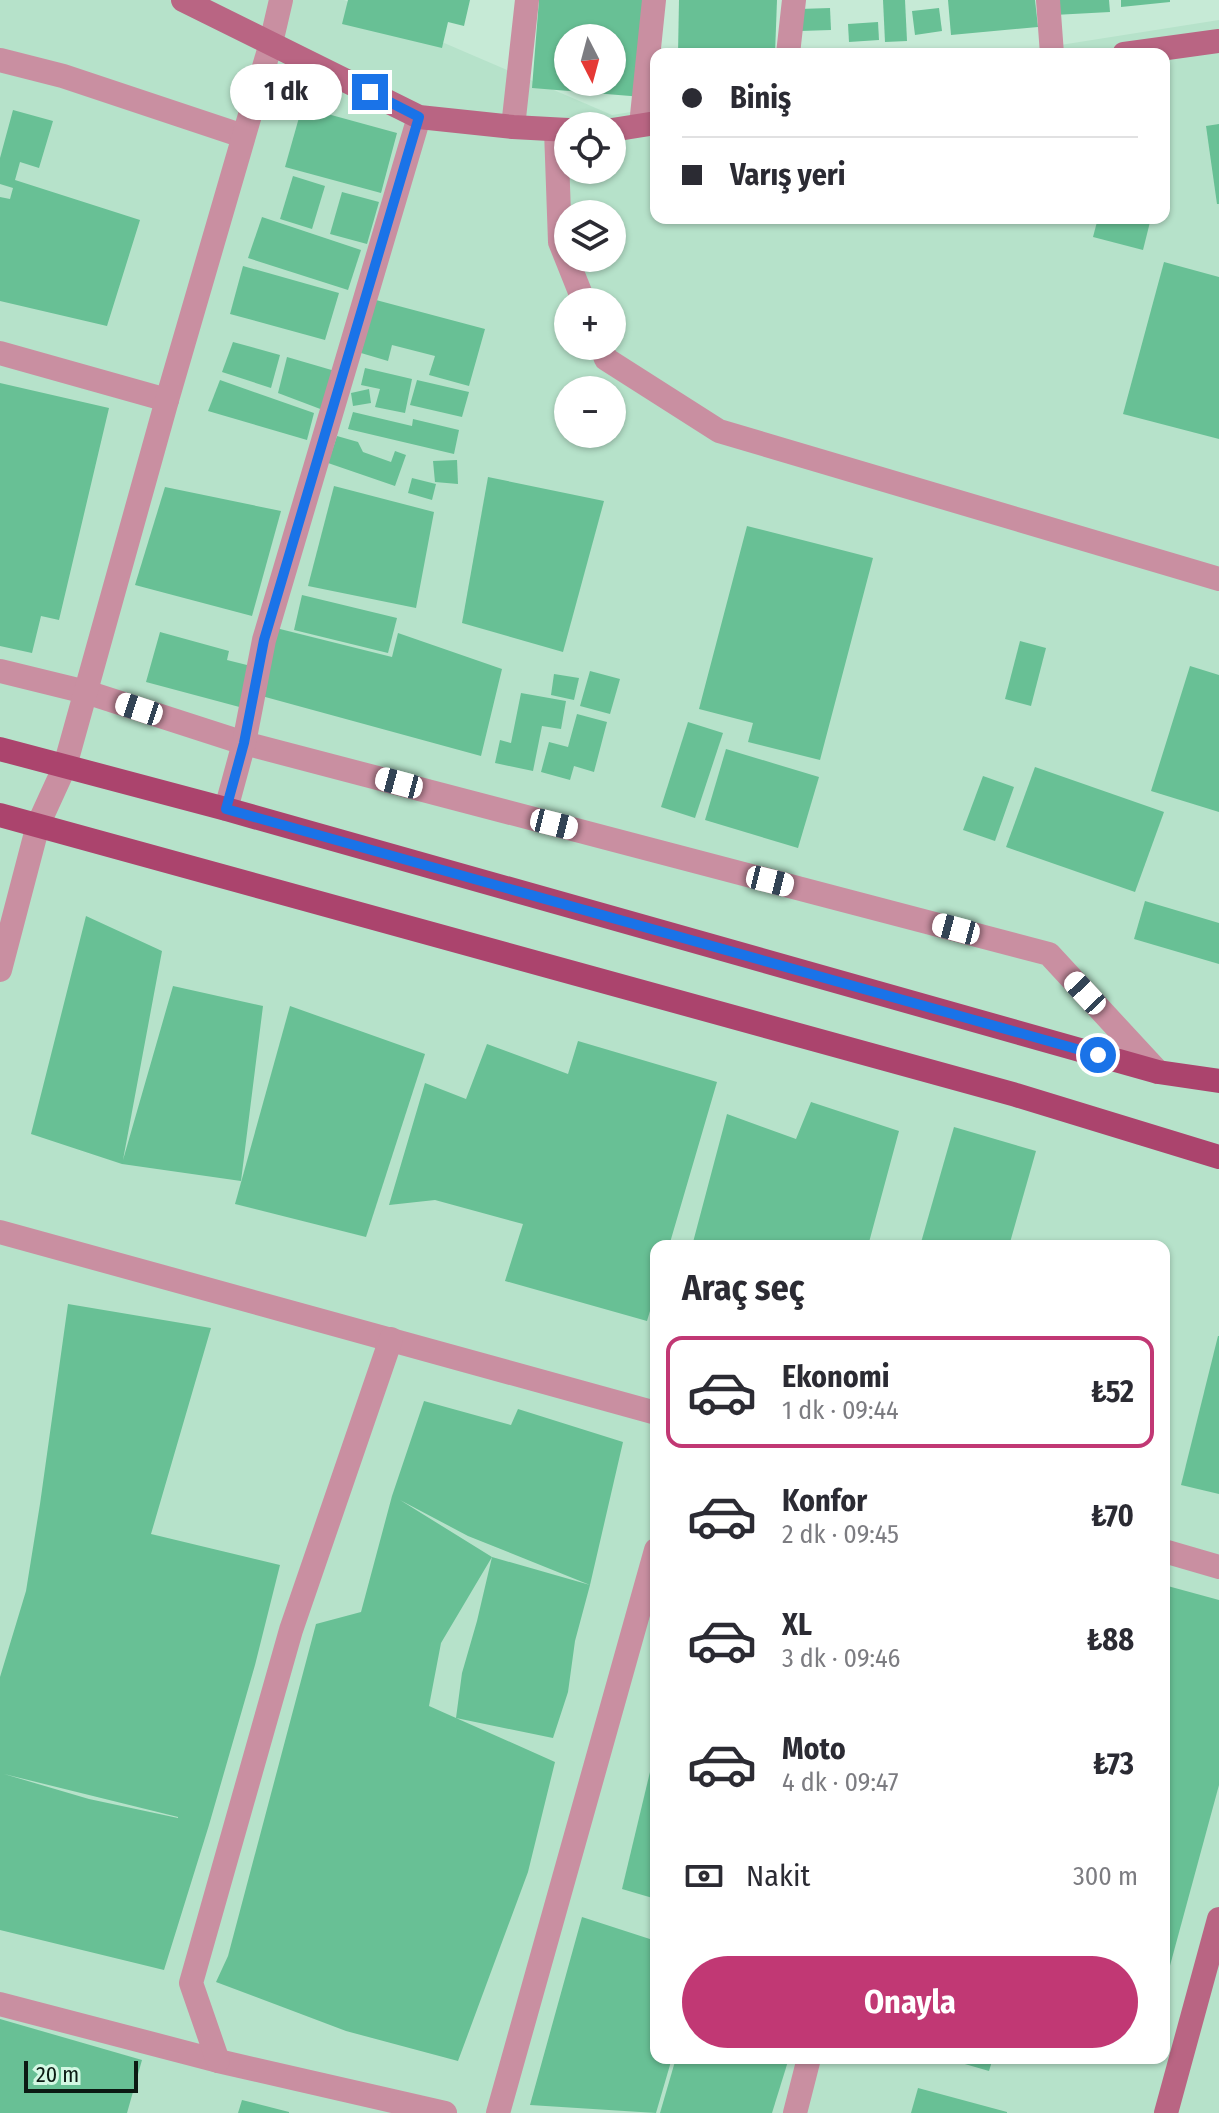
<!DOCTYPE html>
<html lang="tr">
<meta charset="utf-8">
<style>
:root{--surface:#fff;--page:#f2f2f3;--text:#2b2b33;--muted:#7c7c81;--line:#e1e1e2;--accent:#c13874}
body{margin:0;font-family:"Fira Sans Condensed",sans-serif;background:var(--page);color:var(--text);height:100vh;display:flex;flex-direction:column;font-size:30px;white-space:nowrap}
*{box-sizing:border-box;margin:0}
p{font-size:26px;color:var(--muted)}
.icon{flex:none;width:44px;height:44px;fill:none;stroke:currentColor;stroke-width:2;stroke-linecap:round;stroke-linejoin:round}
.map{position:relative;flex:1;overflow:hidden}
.drawer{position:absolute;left:650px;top:1240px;width:520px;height:824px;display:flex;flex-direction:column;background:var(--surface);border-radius:16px;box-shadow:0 2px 6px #0004}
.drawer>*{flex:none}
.top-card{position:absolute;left:650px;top:48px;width:520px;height:176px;border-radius:16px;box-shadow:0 2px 6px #0004;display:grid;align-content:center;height:176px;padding:0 32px;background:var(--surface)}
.needle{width:52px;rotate:174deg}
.tools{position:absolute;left:554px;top:24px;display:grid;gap:16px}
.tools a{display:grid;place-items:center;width:72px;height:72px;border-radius:50%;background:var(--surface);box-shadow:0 2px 6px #0004;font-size:40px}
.scale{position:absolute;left:24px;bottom:20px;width:114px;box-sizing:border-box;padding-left:8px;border:4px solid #0c1a13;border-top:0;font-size:22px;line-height:28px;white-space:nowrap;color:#0c1a13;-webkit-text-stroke:6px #d3f8e3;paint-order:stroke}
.end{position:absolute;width:36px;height:36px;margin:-18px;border:10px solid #1a73e8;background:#fff;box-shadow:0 0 0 4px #fff}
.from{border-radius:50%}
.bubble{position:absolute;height:56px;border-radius:28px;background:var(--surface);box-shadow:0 2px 6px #0004;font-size:26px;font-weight:700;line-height:56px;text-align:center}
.car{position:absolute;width:24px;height:48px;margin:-24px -12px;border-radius:10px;box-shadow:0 0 6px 2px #0007;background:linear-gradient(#fff 24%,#345 0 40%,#fff 0 76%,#345 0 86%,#fff 0)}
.top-card b{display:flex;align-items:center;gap:28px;height:76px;font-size:30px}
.top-card b+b{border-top:2px solid var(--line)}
.top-card i{width:20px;height:20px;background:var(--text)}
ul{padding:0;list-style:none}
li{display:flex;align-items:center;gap:24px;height:112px;margin:0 16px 12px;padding:0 16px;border:4px solid transparent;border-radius:16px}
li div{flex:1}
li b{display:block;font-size:30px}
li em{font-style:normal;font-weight:700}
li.active{border-color:var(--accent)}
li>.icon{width:72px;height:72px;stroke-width:1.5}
h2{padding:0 32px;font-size:36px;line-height:96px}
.pay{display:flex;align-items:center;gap:20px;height:88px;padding:0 32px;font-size:30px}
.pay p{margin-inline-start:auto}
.button{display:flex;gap:16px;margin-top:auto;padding:16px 32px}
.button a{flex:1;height:92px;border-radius:48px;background:var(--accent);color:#fff;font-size:32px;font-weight:700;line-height:92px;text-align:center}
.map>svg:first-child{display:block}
.built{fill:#b6e2ca;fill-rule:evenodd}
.building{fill:#68c095;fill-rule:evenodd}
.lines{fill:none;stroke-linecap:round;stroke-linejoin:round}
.street{stroke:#c98fa1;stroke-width:24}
.secondary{stroke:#b96583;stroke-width:24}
.primary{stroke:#ab446d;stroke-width:24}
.route{stroke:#1a73e8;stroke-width:10}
</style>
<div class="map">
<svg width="1219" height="2113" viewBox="0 0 1219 2113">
<rect width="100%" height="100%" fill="#c6ead6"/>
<path class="built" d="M0 0H344L612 115 656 108V218H1164V54H1003L1219 20V2113H0ZM568 126H612V170H568ZM568 214H612V258H568ZM568 302H612V346H568ZM568 390H612V434H568ZM656 1246H1164V2058H656Z"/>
<g class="building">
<polygon points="348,0 470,0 464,26 448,22 442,48 342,24"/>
<path d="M539 0H650L643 97 532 88ZM568 38H612V82H568Z"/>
<polygon points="679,0 777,0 775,54 678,54"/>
<polygon points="883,0 905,0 907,41 885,42"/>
<polygon points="948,0 1035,0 1038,27 951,35"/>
<polygon points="1053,0 1109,0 1110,12 1054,15"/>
<polygon points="1121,0 1170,0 1170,2 1121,7"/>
<polygon points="830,8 831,30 800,31 799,9"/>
<polygon points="939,8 942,31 915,35 912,11"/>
<polygon points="878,22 879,40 849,42 848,24"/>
<polygon points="302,107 397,133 381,193 285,167"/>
<polygon points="13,110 53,121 39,168 20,162 15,180 140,220 107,326 0,301 0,197 10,199 13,188 0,184 0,158"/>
<polygon points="1219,124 1219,204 1217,204 1206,126"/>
<polygon points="293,176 325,186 312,229 280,219"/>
<polygon points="342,192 379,202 367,244 330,234"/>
<polygon points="262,217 361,250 348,290 248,258"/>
<polygon points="1098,218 1151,218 1143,250 1093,237"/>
<polygon points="1164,262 1219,277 1219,439 1123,414"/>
<polygon points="243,266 339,293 325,340 230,314"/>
<polygon points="376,300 485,329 469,386 429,375 435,356 392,345 388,361 361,353"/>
<polygon points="233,342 280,355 271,388 222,372"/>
<polygon points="287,357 335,371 323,410 278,393"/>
<polygon points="365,368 412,379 405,413 375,407 380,389 361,385"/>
<polygon points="220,380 314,413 307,440 208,411"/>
<polygon points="417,380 469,392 462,417 410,405"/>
<polygon points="0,383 109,408 59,620 41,616 32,653 0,646"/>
<polygon points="369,389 371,403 353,406 351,393"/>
<polygon points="353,412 412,426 413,419 459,430 454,454 348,429"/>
<polygon points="337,436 358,442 363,452 391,462 395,451 406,455 395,486 328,463"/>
<polygon points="457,460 458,484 435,482 433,461"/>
<polygon points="488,477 604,501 563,652 462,623"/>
<polygon points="412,478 436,484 432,500 408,493"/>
<polygon points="334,486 434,512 416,608 308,586"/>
<polygon points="165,487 281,511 252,616 135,585"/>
<polygon points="747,526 873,558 820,760 748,742 753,723 699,709"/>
<polygon points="302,595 397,618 388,653 294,630"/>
<polygon points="272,627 392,657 398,633 502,669 481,756 258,695"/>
<polygon points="160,632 229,651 227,660 259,668 247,709 146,682"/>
<polygon points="1020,641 1046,648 1031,706 1005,699"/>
<polygon points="1190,666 1219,675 1219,812 1151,791"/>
<polygon points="590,671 620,679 610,714 580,706"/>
<polygon points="554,674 579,678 574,700 551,695"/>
<polygon points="521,693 566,701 561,729 542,726 533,771 495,763 500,740 511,743"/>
<polygon points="577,714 607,722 594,772 574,766 570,780 541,772 549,742 568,747"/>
<polygon points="688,722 723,733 695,818 661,807"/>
<polygon points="726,749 819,777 798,848 705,820"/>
<polygon points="1035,767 1164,812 1135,892 1006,847"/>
<polygon points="983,776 1014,787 995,841 963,830"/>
<polygon points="1145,901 1219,923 1219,964 1134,939"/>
<polygon points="86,916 162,951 123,1160 173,986 263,1006 241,1181 122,1164 31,1134"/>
<polygon points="290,1006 425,1054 366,1237 235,1204"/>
<polygon points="578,1041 717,1082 669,1246 656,1246 656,1291 647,1321 505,1281 523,1224 435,1200 389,1205 425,1083 466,1099 487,1044 568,1074"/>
<polygon points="811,1102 899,1131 868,1246 692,1246 727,1114 796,1139"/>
<polygon points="954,1127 1036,1151 1009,1246 920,1246"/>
<path d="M68 1304 211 1328 151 1534 280 1565 255 1665 209 1825 164 1970 0 1930V1677L26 1591 40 1504ZM4 1774 178 1817V1818L89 1799Z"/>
<polygon points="1218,1336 1219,1336 1219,1494 1181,1485"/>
<path d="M424 1401 511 1425 518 1409 623 1442 590 1585 575 1641 568 1692 553 1738 456 1718 462 1673 477 1621 492 1557 441 1643 429 1706 555 1762 528 1872 458 2061 346 2031 216 1982 228 1956 316 1624 361 1612 392 1496ZM400 1500 468 1536 590 1585 492 1557Z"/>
<polygon points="1164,1585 1219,1600 1219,1785 1165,1984"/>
<polygon points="655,1751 656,1751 656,1899 622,1889"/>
<polygon points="582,1917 656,1941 656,2058 672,2058 656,2113 530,2105"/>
<polygon points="0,2019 142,2060 127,2113 0,2113"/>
<polygon points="676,2058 789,2058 772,2113 660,2113"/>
<polygon points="944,2058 993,2058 989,2071"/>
<polygon points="918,2088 1007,2112 1007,2113 911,2113"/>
<polygon points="242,2100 289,2112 289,2113 238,2113"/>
</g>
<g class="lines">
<g class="street">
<polyline points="1048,0 1052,54"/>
<polyline points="788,54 794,0"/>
<polyline points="0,60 63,76 243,136"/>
<polyline points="641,125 654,0"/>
<polyline points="513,127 527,0"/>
<polyline points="556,130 560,242 584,302"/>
<polyline points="601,346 606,359 719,431 1219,579"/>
<polyline points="0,353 167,400"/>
<polyline points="0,671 86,692 244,743 1049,954 1158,1072"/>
<polyline points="226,809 244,743 264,640 419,117"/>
<polyline points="0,970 38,825 65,766 167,400 271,43 281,0"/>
<polyline points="0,1232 656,1413"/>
<polyline points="1164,1551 1219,1567"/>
<polyline points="0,2004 218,2061 445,2113"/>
<polyline points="218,2061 191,1983 291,1630 391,1339"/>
<polyline points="498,2113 656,1550"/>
<polyline points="795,2113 809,2058"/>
</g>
<g class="secondary">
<polyline points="183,0 419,117 513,127 568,130"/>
<polyline points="1124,54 1219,41"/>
<polyline points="612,130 656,123"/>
<polyline points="1166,2113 1219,1919"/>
</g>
<g class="primary">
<polyline points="0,749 226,809 1158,1072 1219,1081"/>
<polyline points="0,815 1016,1095 1219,1157"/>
</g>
</g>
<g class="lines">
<polyline class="route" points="370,92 419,117 264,640 244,743 226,809 1098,1055"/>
</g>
</svg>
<div class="tools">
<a><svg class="needle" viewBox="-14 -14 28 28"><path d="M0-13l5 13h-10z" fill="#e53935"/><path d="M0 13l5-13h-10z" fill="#7c7c81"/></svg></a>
<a><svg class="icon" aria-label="locate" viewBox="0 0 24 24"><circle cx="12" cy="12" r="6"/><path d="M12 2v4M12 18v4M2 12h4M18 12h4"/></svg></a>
<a><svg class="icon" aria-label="layers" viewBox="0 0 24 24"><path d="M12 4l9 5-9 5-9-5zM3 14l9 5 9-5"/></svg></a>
<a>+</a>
<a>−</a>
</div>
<div class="scale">20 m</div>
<i class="end from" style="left:1098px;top:1055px"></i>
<i class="end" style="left:370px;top:92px"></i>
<div class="bubble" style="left:230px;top:64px;width:112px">1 dk</div>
<i class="car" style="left:139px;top:709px;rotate:288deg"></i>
<i class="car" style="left:399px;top:783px;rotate:285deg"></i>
<i class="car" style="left:554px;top:824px;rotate:104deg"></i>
<i class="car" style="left:770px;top:881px;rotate:104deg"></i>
<i class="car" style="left:956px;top:929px;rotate:285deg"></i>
<i class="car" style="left:1085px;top:993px;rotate:317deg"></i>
<div class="top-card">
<b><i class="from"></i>Biniş</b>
<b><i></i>Varış yeri</b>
</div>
<section class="drawer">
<h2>Araç seç</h2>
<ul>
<li class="active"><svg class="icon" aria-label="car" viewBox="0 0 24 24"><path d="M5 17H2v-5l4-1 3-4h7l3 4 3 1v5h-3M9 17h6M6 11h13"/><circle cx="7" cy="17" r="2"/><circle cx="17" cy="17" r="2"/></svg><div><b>Ekonomi</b><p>1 dk · 09:44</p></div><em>₺52</em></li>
<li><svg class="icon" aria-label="car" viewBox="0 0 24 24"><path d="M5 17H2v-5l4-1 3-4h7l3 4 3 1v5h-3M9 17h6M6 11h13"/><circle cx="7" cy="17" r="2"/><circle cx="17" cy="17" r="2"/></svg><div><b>Konfor</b><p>2 dk · 09:45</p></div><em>₺70</em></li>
<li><svg class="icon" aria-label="car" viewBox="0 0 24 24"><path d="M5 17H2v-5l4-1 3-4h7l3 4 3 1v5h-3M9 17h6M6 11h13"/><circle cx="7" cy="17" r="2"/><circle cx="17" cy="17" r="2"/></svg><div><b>XL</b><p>3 dk · 09:46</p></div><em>₺88</em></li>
<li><svg class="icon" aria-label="car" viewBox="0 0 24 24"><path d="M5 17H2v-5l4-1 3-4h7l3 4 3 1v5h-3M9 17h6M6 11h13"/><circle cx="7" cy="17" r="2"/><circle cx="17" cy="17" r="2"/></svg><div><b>Moto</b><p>4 dk · 09:47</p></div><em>₺73</em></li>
</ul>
<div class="pay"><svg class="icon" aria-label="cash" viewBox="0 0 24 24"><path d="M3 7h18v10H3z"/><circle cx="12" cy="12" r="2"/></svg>Nakit<p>300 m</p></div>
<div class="button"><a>Onayla</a></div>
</section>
</div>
